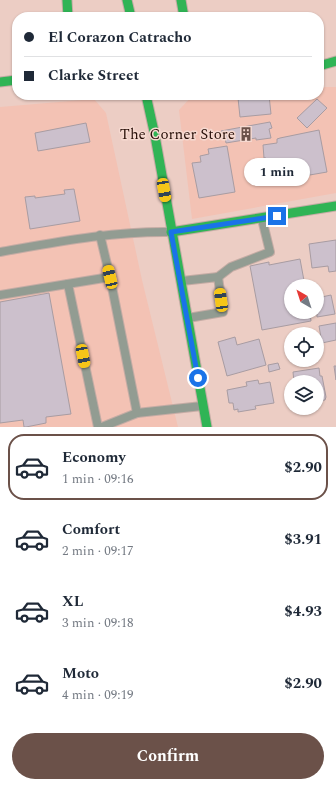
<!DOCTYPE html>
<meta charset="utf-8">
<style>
:root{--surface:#fff;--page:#f2f2f3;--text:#1f2937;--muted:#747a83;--line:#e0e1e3;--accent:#6b5149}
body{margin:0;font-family:Spectral,serif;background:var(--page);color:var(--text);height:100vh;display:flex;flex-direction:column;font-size:15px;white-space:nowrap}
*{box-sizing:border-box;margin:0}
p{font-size:13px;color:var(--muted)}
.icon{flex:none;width:22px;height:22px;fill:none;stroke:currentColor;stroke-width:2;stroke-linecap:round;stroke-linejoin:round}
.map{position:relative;height:427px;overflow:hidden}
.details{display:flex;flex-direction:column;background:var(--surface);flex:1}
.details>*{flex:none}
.banner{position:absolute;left:12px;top:12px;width:312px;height:88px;border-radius:16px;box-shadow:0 1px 3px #0004;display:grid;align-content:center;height:88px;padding:0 12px;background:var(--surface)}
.needle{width:26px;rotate:321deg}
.tools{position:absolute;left:284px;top:279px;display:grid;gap:8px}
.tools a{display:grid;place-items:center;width:40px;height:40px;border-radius:50%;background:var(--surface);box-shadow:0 1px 3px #0004;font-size:20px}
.end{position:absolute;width:18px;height:18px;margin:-9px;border:5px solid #1a73e8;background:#fff;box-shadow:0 0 0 2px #fff}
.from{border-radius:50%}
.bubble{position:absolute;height:28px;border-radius:14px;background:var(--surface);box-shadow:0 1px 3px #0004;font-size:13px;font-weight:700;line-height:28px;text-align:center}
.car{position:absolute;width:12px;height:24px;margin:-12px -6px;border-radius:5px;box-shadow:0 0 3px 1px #0007;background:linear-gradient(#f5c518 24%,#345 0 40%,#f5c518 0 76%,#345 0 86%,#f5c518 0)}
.banner b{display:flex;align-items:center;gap:14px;height:38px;font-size:15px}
.banner b+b{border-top:1px solid var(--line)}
.banner i{width:10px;height:10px;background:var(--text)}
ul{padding:7px 0 0;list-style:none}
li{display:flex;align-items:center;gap:12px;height:66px;margin:0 8px 6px;padding:0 4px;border:2px solid transparent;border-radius:16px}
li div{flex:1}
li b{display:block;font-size:15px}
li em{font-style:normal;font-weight:700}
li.active{border-color:var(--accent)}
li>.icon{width:36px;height:36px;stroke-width:1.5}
.primary-button{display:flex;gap:8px;margin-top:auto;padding:8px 12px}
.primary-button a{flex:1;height:46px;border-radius:24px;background:var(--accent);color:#fff;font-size:16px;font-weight:700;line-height:46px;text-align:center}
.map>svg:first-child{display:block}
.built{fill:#f3c2b4}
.building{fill:#ccc0cc;stroke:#a89ca2}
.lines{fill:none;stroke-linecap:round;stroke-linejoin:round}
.lane-casing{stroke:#c5aca5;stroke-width:10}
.fast-casing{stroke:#c5aca5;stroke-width:11}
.lane{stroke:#929c92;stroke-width:8}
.fast{stroke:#30b455;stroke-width:9}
.route{stroke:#1a73e8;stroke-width:5}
.labels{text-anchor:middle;stroke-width:3;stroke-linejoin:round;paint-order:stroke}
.poi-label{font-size:15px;fill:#260e07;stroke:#f6d9d0;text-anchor:end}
</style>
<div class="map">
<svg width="336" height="427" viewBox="0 0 336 427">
<rect width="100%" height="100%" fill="#eccdc4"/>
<g class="built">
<polygon points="319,87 336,87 336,193 192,219 179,110 193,95 319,95"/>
<polygon points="94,99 106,113 142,280 178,427 0,427 0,107"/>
</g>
<g class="building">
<polygon points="269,95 271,114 240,117 238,98"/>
<polygon points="317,99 327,108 307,128 297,118"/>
<polygon points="270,122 272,128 269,129 271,138 256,140 256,138 226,143 225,137 222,138 221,131"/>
<polygon points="86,123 90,142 38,151 35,133"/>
<polygon points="319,130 327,172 275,181 272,163 267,164 266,158 264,158 263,145 277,143 277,139 280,138"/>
<polygon points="227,146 235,192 199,198 192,163 201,162 200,156 209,154 208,149"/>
<polygon points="74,189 80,221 30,229 25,197 35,196 35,198 65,194 64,190"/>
<polygon points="336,240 336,271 329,272 328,266 312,268 309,244"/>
<polygon points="300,259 305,286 291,286 291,312 310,312 311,321 262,330 250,266 269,262 269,265"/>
<polygon points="49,293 71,414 46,417 46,423 26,427 24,427 23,420 0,423 0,302"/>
<polygon points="331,295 335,314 317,317 317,298"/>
<polygon points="336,323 336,340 322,343 319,326"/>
<polygon points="301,330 302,334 295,334 294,332"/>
<polygon points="235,337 237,345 259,339 266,365 227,376 218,342"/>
<polygon points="278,363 280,369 269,372 268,365"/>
<polygon points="334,366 336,366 336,380"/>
<polygon points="319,368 320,376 322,376 326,397 325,400 317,401 317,382 292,382 294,382 293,372"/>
<polygon points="258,380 259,384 270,382 274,403 255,406 256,409 238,412 238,409 234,410 233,403 229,403 227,390 247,386 246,382"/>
</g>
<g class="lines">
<defs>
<g id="lane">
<polyline points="100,235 110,277"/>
<path d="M0 252C57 242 113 231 171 232"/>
<polyline points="218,277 231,267 270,252 262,219"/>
<polyline points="182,281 218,277 223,312 188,318"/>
<polyline points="68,284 98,427"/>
<polyline points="0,295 110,277 137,413 202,406"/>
<polyline points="102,427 137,413"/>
</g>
<g id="fast">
<polyline points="67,0 68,17"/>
<polyline points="127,0 131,17"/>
<polyline points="181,0 184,17"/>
<polyline points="319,66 336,61"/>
<polyline points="0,82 17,80"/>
<polyline points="146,95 155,136 207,427"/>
<polyline points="171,232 336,206"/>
</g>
</defs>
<use href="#lane" class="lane-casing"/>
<use href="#fast" class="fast-casing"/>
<use href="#lane" class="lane"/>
<use href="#fast" class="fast"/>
</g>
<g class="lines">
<polyline class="route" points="198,378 171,232 277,216"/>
</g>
<defs>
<symbol id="building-bare" viewBox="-9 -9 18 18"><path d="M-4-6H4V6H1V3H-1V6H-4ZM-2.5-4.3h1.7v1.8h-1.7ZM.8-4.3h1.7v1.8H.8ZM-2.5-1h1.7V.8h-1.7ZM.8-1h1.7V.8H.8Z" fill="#6b5149" stroke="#f6d9d0" stroke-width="2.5" paint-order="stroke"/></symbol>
</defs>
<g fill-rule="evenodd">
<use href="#building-bare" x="236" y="124" width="20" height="20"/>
</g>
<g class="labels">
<g class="poi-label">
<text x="235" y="139">The Corner Store</text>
</g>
</g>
</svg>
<div class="tools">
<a><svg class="needle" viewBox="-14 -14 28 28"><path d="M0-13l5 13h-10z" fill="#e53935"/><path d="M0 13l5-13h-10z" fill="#747a83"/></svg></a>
<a><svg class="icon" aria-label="locate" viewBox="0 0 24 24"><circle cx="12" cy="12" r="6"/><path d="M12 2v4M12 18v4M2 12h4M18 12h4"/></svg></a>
<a><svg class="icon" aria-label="layers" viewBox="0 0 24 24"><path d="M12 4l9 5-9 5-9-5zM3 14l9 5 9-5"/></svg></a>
</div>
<i class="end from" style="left:198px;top:378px"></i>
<i class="end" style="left:277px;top:216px"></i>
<div class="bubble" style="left:244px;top:158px;width:66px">1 min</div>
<i class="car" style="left:164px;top:190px;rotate:170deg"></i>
<i class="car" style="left:110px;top:277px;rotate:347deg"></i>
<i class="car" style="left:221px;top:300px;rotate:352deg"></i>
<i class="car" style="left:83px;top:356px;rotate:169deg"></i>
<div class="banner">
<b><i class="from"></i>El Corazon Catracho</b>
<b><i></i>Clarke Street</b>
</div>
</div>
<section class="details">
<ul>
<li class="active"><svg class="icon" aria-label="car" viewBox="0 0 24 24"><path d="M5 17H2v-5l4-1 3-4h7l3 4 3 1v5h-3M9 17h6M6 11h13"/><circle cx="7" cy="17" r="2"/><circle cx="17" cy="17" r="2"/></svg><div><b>Economy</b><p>1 min · 09:16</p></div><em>$2.90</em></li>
<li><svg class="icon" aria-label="car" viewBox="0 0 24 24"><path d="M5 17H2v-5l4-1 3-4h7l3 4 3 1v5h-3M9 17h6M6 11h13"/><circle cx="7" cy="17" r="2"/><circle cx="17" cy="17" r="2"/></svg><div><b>Comfort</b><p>2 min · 09:17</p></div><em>$3.91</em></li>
<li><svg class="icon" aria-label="car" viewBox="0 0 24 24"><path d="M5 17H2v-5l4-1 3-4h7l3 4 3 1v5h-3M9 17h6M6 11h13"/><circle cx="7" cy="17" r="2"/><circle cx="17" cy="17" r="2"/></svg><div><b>XL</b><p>3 min · 09:18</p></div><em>$4.93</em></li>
<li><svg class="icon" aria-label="car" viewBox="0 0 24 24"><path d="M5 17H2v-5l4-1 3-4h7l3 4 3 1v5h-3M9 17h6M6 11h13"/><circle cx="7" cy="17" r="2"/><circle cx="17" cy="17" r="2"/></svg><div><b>Moto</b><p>4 min · 09:19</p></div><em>$2.90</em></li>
</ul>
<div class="primary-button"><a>Confirm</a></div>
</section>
